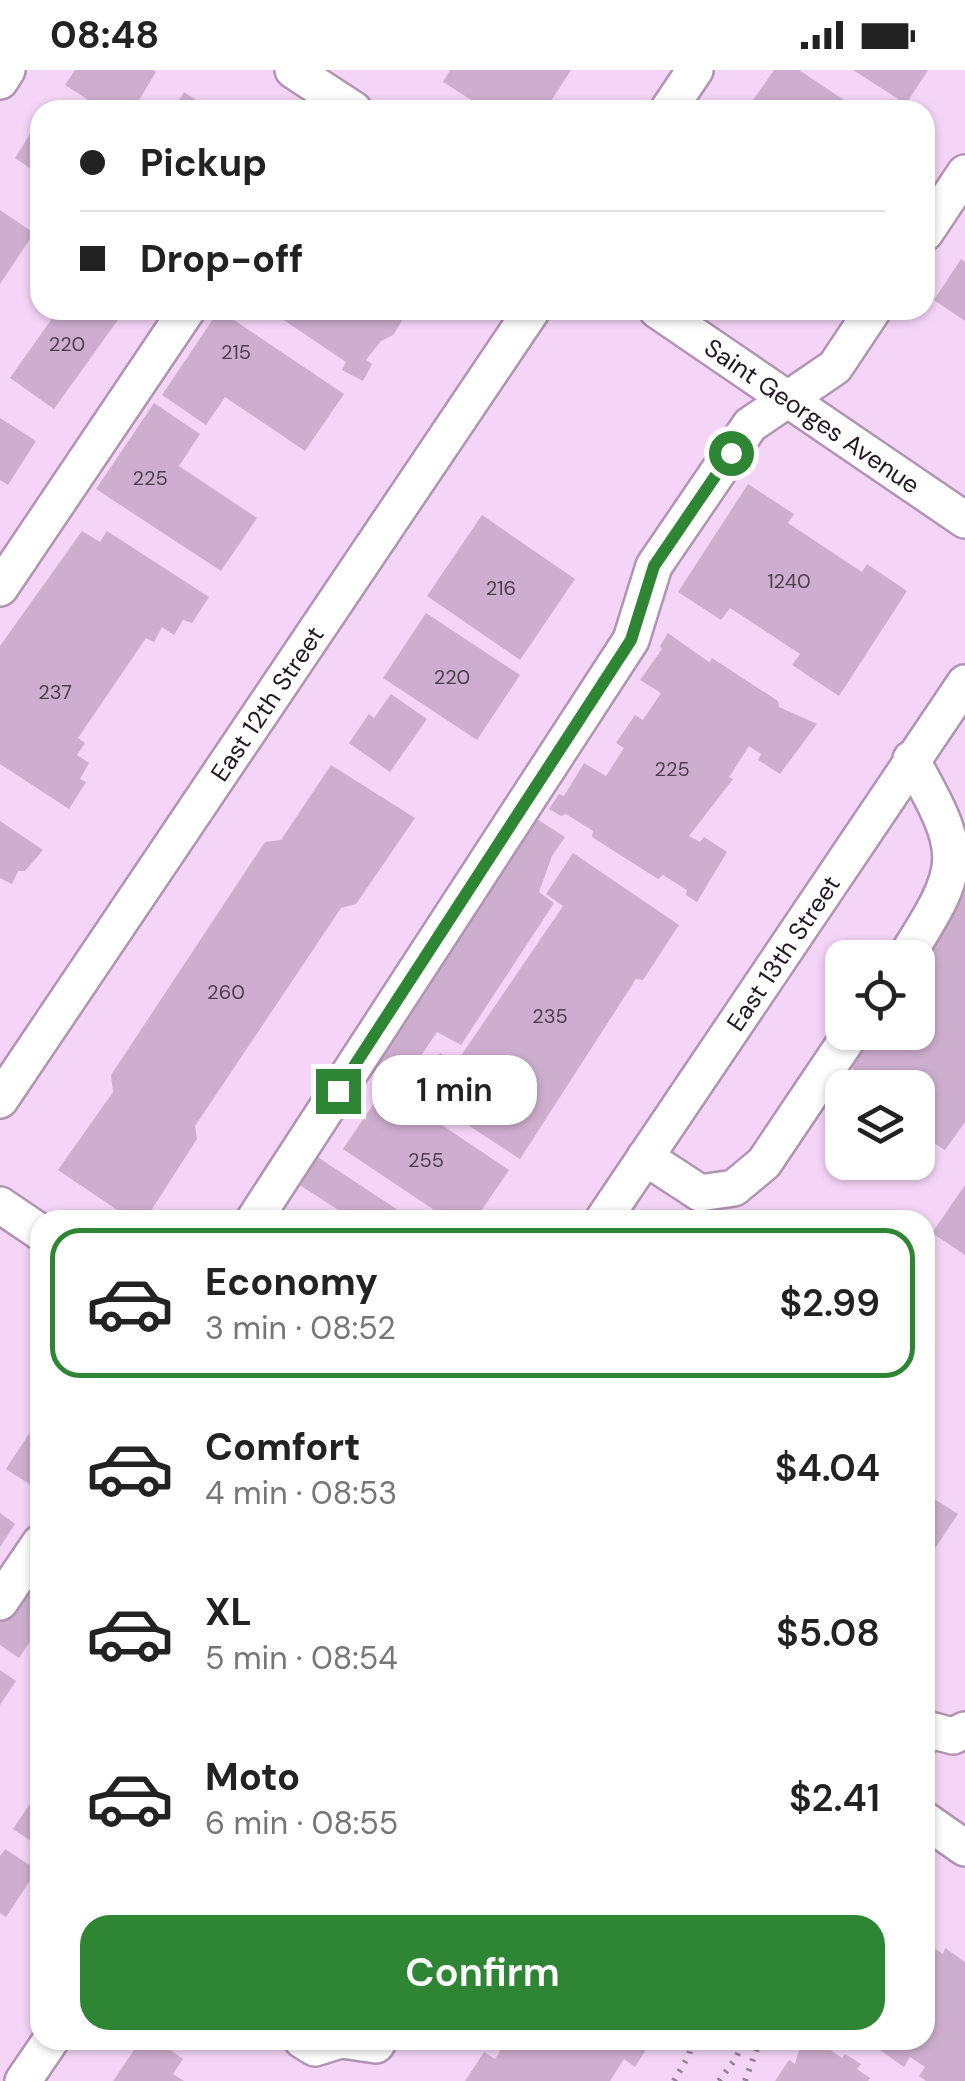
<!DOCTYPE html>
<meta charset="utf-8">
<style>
:root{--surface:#fff;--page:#f2f2f2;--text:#222;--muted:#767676;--line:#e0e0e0;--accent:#2e8534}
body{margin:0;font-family:"DM Sans",sans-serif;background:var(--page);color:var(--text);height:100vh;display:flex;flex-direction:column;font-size:38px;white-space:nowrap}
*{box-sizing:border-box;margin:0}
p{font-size:32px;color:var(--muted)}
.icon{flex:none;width:55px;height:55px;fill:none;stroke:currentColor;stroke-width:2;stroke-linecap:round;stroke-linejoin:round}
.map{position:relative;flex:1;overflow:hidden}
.panel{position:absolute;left:30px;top:1140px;width:905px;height:840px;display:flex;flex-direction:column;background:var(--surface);border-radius:30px;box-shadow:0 2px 8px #0004}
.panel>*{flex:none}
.banner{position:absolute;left:30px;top:30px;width:905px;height:220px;border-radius:30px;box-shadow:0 2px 8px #0004;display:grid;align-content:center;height:220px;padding:0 50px;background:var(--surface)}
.fabs{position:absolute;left:825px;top:870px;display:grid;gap:20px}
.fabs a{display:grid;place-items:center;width:110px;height:110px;border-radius:20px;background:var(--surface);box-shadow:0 2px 8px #0004;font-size:50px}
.end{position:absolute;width:45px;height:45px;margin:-22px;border:12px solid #2e8534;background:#fff;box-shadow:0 0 0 5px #fff}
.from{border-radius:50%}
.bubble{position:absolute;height:70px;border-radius:30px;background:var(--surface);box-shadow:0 2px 8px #0004;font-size:32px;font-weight:600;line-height:70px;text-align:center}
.banner b{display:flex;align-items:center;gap:35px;height:95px;font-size:38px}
.banner b+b{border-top:2px solid var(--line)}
.banner i{width:25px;height:25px;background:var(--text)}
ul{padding:18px 0 0;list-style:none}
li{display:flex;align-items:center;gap:30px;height:150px;margin:0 20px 15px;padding:0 30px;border:5px solid transparent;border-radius:30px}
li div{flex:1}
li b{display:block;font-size:38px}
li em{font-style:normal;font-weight:600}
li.selected{border-color:var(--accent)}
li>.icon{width:90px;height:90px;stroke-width:1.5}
.button{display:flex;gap:20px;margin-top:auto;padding:20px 50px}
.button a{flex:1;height:115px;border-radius:30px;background:var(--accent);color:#fff;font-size:40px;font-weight:600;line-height:115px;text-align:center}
.status{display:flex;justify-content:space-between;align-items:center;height:70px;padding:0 50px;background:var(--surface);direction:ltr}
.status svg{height:28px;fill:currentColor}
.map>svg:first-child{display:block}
.building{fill:#ceaecf}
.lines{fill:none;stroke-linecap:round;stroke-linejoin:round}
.minor-casing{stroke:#b193b3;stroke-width:40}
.path{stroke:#978199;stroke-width:6;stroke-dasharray:2.5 8;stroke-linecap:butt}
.minor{stroke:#fff;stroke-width:35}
.route{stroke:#2e8534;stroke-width:12}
.labels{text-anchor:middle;stroke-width:8;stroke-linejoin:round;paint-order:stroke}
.number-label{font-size:20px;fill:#4d3d4e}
.street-label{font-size:25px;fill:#221723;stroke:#fbe7fc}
</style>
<div class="status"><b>08:48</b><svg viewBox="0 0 49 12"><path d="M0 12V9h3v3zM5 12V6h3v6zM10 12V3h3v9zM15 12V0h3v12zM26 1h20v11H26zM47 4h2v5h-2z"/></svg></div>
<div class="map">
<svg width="965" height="2011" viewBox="0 0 965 2011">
<rect width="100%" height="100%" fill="#f5d5f7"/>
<g class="building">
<polygon points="75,0 153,0 156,2 133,40 104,40 65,15"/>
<polygon points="450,0 571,0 545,40 487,40 443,12"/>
<polygon points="774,0 799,0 859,40 761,40 751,33"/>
<polygon points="853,0 928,0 906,34"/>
<polygon points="184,22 211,40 173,40"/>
<polygon points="40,48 40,105 15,88"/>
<polygon points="0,140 34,163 0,214"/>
<polygon points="961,189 965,192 965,251 934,230"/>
<polygon points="58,240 125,240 54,339 10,308"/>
<polygon points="219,240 344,324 305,381 225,327 206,355 162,325"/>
<polygon points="269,240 404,240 403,249 393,265 381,271 366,290 372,294 363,311 342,300 346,292"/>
<polygon points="154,333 200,364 179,396 257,448 221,501 96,419"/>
<polygon points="0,348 36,371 8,415 0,410"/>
<polygon points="748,414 794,444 788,453 862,502 867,494 907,521 839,626 792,595 800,584 730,538 721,550 678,522"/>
<polygon points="482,445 575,509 520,590 427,526"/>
<polygon points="82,461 100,472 107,461 209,527 192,553 183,550 174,565 162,557 154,572 146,568 78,668 85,673 77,685 89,693 80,709 86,712 69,739 0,694 0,576"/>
<polygon points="426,543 520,605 477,670 383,608"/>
<polygon points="668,563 709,592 712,588 778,631 779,637 817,654 780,704 758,690 761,684 749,676 729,707 733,709 689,766 700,772 704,767 727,782 697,832 686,825 687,820 663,805 658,809 592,767 593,761 566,744 561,746 549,739 559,724 564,726 584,693 606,706 624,678 616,673 635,645 643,650 661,623 640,610 662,579 660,576"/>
<polygon points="391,624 427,649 390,702 349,673 369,644 374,648"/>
<polygon points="331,695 415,748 356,834 341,838 195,1056 197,1069 145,1150 132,1150 58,1100 113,1022 111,1005 265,772 281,770"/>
<polygon points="526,742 565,767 552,786 539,822 554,833 461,975 437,962 404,1011 373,994 418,932 494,792"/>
<polygon points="0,751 43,780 25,801 18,801 12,814 0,808"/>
<polygon points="573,783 679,855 643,910 636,909 520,1089 413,1019 440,983 456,993 563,836 546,824"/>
<polygon points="965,810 965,1052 945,1080 918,1063 918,1018 857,1018 860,1013 846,984 856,962 918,962 918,909 933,896 914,883"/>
<polygon points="385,1017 509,1100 475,1150 449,1150 343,1079"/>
<polygon points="316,1086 413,1150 354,1150 298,1114"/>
<polygon points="965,1115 965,1185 932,1163"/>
<polygon points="40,1347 40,1421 6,1399"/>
<polygon points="925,1423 958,1444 925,1493"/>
<polygon points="0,1443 15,1454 0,1477"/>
<polygon points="24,1512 40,1523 40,1556 19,1588 0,1575 0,1548"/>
<polygon points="0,1600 16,1611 0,1635"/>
<polygon points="40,1719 40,1777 13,1759"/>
<polygon points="5,1779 37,1800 6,1847 0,1843 0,1786"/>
<polygon points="925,1872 943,1884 945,1878 965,1892 965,2011 926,2011 919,2006 925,1997 910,1987 904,1997 877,1978 879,1974 874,1970 925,1970"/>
<polygon points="141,1970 156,1970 183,1989 173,2004 184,2011 113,2011"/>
<polygon points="507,1970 652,1970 635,1997 624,1989 610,2011 465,2011 484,1982 495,1989"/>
<polygon points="802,1970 827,1970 829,1979 842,1988 845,1984 861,1994 857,1999 870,2008 868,2011 775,2011 789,1990 795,1994"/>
</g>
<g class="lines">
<defs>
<g id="minor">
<polyline points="293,0 354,40"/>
<polyline points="0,11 7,0"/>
<polyline points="668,40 695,0"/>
<polyline points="925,163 965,103"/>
<path id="s1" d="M657 240 965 450"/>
<polyline points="0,518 187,240"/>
<path d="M905 888C965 794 965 786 911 689"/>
<path id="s2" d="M0 1030 532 240"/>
<polyline points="645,1087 700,1123 734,1118 764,1093 852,962"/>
<polyline points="0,1135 40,1162"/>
<polyline points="254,1150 631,570 654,496 750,355 835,297 873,240"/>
<path id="s3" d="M603 1150 965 613"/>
<polyline points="0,1532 40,1473"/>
<polyline points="925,1666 930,1660 953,1666 965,1660"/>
<polyline points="925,1750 965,1778"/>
<polyline points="302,1970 315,1978 341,1970"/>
<polyline points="342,1970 376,1975 379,1970"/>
<polyline points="23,2011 51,1970"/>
</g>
</defs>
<use href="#minor" class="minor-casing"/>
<g class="path">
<polyline points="674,2011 689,1985 693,1970"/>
<polyline points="719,2011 736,1988 744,1970"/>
<polyline points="745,2011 760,1970"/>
</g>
<use href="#minor" class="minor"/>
</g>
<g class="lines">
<polyline class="route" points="338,1021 631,570 654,496 731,383"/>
</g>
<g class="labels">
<g class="number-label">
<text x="67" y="281">220</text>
<text x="236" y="289">215</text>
<text x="150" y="415">225</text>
<text x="789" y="518">1240</text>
<text x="501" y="525">216</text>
<text x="452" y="614">220</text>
<text x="55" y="629">237</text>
<text x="672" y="706">225</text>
<text x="226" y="929">260</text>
<text x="550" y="953">235</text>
<text x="426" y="1097">255</text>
</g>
<g class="street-label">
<text dy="9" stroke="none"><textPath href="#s1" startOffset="188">Saint Georges Avenue</textPath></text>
<text dy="9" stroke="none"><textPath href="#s2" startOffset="478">East 12th Street</textPath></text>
<text dy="9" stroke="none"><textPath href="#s3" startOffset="322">East 13th Street</textPath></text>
</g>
</g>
</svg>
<div class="fabs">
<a><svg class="icon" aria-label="locate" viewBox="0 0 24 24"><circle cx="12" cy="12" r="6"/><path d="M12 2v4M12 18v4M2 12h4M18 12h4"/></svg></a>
<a><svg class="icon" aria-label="layers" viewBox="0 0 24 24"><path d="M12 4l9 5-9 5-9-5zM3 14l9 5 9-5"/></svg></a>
</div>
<i class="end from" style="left:731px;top:383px"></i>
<i class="end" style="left:338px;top:1021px"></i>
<div class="bubble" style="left:372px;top:985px;width:165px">1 min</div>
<div class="banner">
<b><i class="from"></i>Pickup</b>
<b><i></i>Drop-off</b>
</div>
<section class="panel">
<ul>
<li class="selected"><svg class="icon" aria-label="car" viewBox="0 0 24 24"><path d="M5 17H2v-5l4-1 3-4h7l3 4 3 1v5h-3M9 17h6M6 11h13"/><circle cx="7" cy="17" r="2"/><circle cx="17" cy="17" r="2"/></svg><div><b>Economy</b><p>3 min · 08:52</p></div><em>$2.99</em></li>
<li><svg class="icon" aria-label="car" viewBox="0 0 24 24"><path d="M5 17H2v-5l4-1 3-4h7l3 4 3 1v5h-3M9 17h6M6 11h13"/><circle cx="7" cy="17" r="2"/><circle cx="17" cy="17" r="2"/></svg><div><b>Comfort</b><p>4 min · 08:53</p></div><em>$4.04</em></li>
<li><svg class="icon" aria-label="car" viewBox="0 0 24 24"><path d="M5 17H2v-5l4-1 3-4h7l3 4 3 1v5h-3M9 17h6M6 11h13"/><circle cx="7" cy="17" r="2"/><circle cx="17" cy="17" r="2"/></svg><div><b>XL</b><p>5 min · 08:54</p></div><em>$5.08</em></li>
<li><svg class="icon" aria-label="car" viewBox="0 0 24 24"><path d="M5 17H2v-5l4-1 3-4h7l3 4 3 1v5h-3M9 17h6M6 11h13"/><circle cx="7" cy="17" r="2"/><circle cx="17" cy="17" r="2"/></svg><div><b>Moto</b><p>6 min · 08:55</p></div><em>$2.41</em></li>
</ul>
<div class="button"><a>Confirm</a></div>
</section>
</div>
